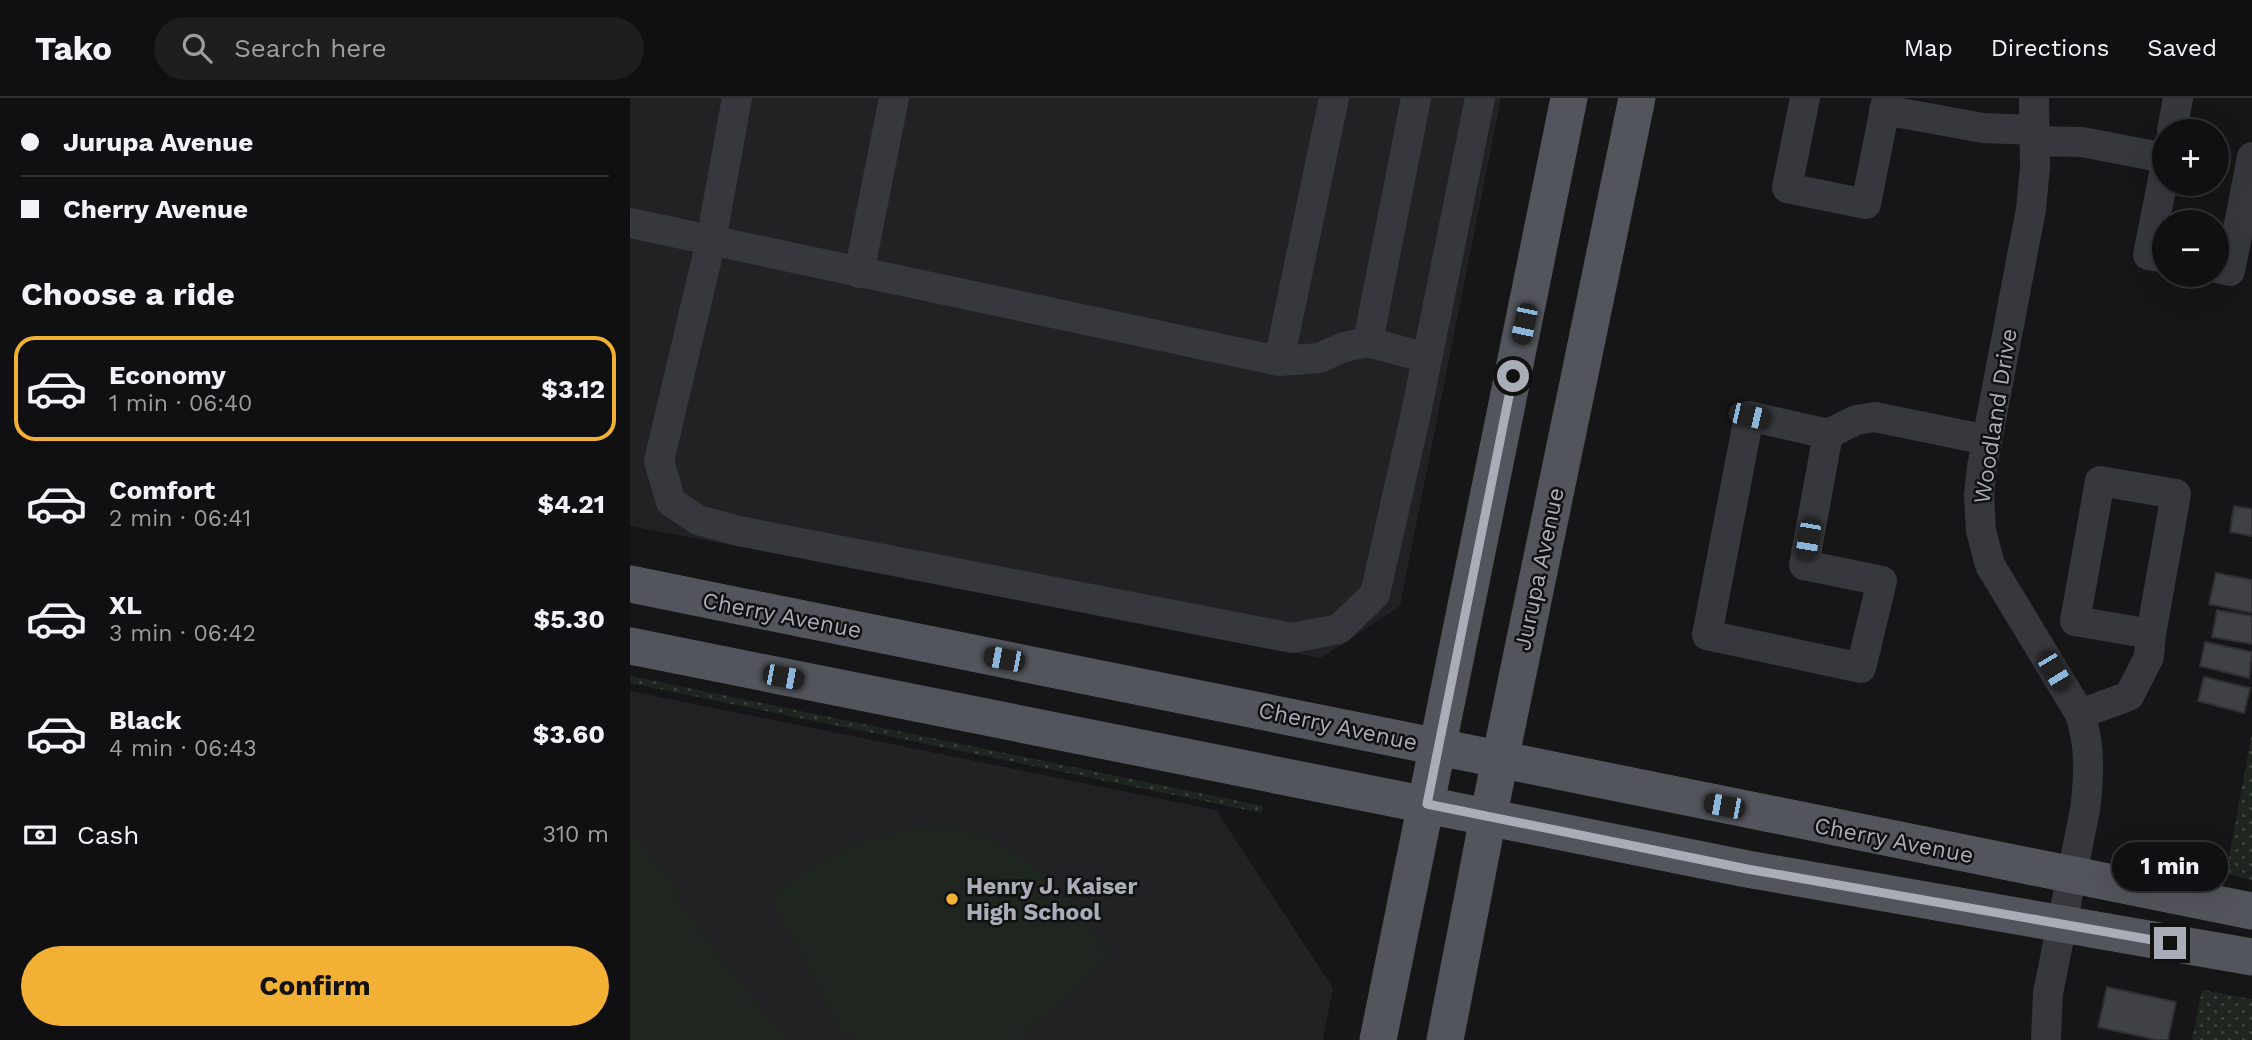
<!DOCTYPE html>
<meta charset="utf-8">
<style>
:root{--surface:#101012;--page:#1e1e20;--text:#f1f3f6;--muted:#9c9d9f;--line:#303032;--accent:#f2b134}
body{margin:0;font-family:"Work Sans",sans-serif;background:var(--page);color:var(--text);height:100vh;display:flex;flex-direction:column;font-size:26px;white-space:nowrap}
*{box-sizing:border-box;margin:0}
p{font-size:23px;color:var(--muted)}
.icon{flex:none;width:38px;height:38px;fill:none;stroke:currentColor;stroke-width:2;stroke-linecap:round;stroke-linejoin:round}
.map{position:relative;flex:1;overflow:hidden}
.sheet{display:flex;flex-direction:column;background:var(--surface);width:630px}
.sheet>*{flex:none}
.top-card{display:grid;align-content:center;height:154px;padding:0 21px;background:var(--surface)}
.controls{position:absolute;left:1522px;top:21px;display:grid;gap:14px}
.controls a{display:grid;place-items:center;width:77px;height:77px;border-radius:50%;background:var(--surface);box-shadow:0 7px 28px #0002,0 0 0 2px var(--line);font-size:35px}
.end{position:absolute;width:32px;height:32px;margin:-16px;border:9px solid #a8adb8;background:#111;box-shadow:0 0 0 4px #111}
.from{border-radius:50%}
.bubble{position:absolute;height:49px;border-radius:24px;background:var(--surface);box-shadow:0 7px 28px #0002,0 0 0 2px var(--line);font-size:23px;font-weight:700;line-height:49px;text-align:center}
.car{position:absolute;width:21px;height:42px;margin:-21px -10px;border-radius:9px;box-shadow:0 0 5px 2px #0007;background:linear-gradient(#222 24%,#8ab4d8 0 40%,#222 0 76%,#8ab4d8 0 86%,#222 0)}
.top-card b{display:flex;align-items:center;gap:24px;height:66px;font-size:26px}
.top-card b+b{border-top:2px solid var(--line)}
.top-card i{width:18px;height:18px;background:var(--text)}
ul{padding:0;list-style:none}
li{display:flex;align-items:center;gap:21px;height:105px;margin:0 14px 10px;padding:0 7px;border:4px solid transparent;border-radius:21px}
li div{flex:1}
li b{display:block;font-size:26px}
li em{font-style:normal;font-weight:700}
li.current{border-color:var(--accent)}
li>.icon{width:63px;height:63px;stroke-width:1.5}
h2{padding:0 21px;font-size:32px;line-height:84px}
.pay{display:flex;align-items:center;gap:18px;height:77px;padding:0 21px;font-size:26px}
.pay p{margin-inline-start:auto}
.primary-button{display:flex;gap:14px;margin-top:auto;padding:14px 21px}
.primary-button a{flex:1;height:80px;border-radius:42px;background:var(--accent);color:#111;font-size:28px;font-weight:700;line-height:80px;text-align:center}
header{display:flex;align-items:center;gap:42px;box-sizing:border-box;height:98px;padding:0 35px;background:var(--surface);border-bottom:2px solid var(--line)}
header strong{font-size:33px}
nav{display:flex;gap:38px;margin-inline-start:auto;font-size:24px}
.search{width:490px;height:63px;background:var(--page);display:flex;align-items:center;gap:18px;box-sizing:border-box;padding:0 24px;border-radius:38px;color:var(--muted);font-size:26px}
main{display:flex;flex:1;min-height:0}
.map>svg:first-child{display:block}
.built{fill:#222225}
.grass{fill:url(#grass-dots)}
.pitch{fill:#1e261f}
.building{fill:#404145;stroke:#303034;stroke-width:2}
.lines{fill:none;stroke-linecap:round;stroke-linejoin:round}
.minor{stroke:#37383d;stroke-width:30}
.major{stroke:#53555c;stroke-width:37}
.route{stroke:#a8adb8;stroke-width:9}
.poi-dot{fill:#f2b134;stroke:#111113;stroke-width:2.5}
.labels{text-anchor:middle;stroke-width:5;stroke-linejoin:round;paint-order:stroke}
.street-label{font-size:23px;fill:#a8adb8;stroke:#111113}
.poi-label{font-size:23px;font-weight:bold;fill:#a8adb8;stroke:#111113;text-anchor:start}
</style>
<header>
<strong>Tako</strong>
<div class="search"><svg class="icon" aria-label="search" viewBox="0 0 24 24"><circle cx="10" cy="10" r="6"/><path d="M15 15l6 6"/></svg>Search here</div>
<nav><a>Map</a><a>Directions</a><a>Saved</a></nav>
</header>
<main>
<section class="sheet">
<div class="top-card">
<b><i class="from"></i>Jurupa Avenue</b>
<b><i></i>Cherry Avenue</b>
</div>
<h2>Choose a ride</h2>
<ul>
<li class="current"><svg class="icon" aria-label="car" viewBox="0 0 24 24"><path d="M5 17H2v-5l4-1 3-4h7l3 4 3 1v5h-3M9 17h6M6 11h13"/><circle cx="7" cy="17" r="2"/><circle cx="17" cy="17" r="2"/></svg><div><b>Economy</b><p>1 min · 06:40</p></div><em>$3.12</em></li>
<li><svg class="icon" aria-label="car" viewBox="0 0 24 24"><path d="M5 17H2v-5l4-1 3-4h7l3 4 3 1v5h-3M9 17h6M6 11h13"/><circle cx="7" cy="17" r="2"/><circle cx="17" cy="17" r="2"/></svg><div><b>Comfort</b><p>2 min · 06:41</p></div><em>$4.21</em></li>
<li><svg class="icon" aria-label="car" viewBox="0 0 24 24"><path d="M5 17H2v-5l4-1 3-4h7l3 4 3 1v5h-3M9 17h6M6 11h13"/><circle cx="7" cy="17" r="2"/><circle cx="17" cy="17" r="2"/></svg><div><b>XL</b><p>3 min · 06:42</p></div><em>$5.30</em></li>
<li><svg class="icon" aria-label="car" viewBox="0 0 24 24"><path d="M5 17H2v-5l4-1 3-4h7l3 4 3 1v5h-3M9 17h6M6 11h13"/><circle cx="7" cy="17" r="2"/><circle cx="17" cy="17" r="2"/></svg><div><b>Black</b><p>4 min · 06:43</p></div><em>$3.60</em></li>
</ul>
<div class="pay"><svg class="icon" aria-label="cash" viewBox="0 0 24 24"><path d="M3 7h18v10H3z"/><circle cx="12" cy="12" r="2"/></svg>Cash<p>310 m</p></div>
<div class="primary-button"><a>Confirm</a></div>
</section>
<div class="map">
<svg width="1622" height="942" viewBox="0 0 1622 942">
<defs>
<pattern id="grass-dots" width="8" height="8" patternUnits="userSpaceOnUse" patternTransform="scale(1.75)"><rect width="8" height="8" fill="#1e261f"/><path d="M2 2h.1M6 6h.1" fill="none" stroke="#3c433d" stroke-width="1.8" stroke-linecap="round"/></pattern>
</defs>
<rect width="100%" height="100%" fill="#161618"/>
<g class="built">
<polygon points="0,0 871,0 770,508 691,560 0,428"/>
<polygon points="0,593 586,712 703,890 693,942 0,942"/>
</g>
<g class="grass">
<polygon points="0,578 633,708 632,715 0,585"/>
<polygon points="1622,635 1622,782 1596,776"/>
<polygon points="1572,892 1622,901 1622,942 1562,942"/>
</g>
<g class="pitch">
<path d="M316 729C361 734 408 765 437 800 452 819 464 840 479 858L388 942H228L225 936H212L140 798C196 755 244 731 316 729Z"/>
<polygon points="0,736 51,793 46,801 133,914 158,942 0,942"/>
</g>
<g class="building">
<polygon points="1604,408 1622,411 1622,438 1600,434"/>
<polygon points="1586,475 1622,482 1622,515 1579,506"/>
<polygon points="1587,512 1622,518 1622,546 1582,539"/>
<polygon points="1575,544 1622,554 1619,580 1570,568"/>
<polygon points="1574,579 1620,590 1614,615 1568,603"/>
<polygon points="1477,889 1546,904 1538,942 1527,942 1468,929"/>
</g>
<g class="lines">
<g class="minor">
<polyline points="107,0 81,143 29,363 41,404 68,422 109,433 662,540 709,531 745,496 786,315 850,0"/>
<polyline points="1175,0 1157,90 1236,106 1257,0"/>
<path d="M1404 0 1405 69 1401 111 1352 369 1349 397 1351 433 1360 467 1450 616C1461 649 1459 679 1455 712L1418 895 1416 942"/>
<polyline points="1254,12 1353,30 1405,32"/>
<polyline points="1542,33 1548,0"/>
<polyline points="1405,43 1452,44 1535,60"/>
<polyline points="1535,71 1518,157 1535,160"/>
<polyline points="0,125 649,263 689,260 714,249 738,244 797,260"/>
<polyline points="1587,170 1600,173 1622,59"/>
<polyline points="229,175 264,0"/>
<polyline points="738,244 786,0"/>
<polyline points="649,263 704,0"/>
<polyline points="1198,336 1174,467 1252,483 1231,570 1077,537 1119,318 1198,336 1226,322 1245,319 1357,342"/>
<polyline points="1450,616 1499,598 1519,559 1521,536 1546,396 1470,383 1445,523 1521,536"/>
</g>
<g class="major">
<polyline points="0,486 1622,813"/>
<polyline points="0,548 1117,771 1622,859"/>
<polyline points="748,942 939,0"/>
<polyline points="815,942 858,720 1007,0"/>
</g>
</g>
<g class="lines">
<polyline class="route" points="883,278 797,706 1117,771 1540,845"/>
</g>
<circle class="poi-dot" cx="322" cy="801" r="7"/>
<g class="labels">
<g class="street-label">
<text transform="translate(1365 318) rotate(-81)" y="8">Woodland Drive</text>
<text transform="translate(909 471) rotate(-78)" y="8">Jurupa Avenue</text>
<text transform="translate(152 517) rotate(11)" y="8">Cherry Avenue</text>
<text transform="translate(708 628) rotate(12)" y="8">Cherry Avenue</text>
<text transform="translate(1264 742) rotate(11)" y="8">Cherry Avenue</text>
</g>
<g class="poi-label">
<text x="336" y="796">Henry J. Kaiser<tspan x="336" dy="26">High School</tspan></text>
</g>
</g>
</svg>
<div class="controls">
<a>+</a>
<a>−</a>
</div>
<i class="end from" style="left:883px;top:278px"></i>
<i class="end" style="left:1540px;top:845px"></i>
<div class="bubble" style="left:1482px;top:744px;width:116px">1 min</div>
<i class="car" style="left:894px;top:226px;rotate:192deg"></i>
<i class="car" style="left:1119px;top:318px;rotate:103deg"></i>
<i class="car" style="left:1178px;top:441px;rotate:190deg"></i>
<i class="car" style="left:374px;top:561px;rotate:281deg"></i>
<i class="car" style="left:1424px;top:573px;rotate:149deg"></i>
<i class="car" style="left:153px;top:579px;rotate:101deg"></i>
<i class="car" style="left:1094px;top:708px;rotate:281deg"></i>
</div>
</main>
